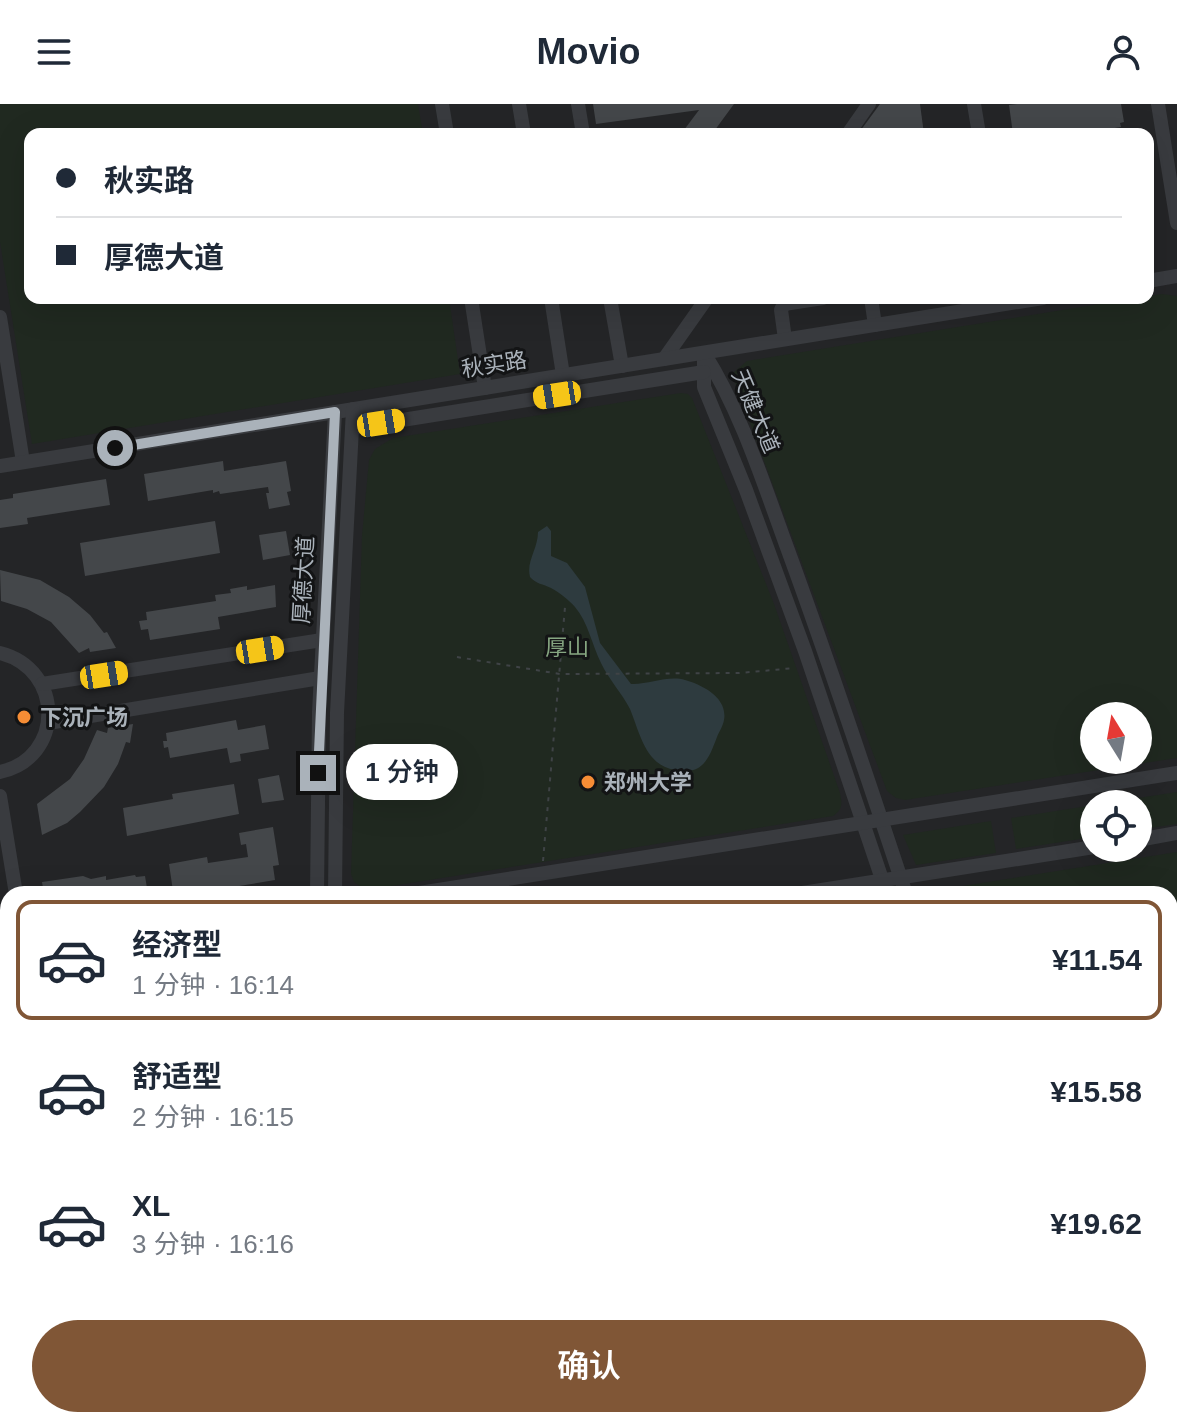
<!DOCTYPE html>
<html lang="zh">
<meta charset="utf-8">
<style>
:root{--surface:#fff;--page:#f6f6f7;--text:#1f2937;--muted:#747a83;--line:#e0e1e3;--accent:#805636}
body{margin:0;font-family:Helvetica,"Noto Sans SC",sans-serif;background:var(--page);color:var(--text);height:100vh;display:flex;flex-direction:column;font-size:30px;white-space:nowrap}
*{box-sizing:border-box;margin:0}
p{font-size:26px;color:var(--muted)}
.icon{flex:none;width:44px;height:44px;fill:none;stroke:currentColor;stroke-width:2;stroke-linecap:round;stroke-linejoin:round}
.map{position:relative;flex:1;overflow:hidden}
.details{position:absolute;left:0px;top:782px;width:1178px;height:542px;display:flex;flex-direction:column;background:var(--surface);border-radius:24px 24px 0 0;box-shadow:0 8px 32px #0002}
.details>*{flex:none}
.hud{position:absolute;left:24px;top:24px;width:1130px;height:176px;border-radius:16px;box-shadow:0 8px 32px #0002;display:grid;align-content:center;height:176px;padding:0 32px;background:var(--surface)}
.needle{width:52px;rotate:349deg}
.tools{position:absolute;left:1080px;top:598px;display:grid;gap:16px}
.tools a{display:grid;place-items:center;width:72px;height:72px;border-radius:50%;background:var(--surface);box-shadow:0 8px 32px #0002;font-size:40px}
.end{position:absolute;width:36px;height:36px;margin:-18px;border:10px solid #aab2ba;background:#111;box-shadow:0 0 0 4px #111}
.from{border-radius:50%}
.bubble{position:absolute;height:56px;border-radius:28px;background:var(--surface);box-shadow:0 8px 32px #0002;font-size:26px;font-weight:600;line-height:56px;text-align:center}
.car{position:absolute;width:24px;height:48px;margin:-24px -12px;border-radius:10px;box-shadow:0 0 6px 2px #0007;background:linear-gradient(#f5c518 24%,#345 0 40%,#f5c518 0 76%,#345 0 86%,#f5c518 0)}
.hud b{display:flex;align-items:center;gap:28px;height:76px;font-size:30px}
.hud b+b{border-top:2px solid var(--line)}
.hud i{width:20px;height:20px;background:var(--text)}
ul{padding:14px 0 0;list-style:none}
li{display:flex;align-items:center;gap:24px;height:120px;margin:0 16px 12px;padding:0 16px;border:4px solid transparent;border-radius:16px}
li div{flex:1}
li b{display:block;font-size:30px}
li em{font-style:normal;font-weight:600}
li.selected{border-color:var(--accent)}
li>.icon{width:72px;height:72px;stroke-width:1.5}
.cta{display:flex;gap:16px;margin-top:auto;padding:16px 32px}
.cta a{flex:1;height:92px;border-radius:48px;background:var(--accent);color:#fff;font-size:32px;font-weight:600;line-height:92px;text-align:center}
header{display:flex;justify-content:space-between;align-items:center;height:104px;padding:0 32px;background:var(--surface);font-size:36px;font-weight:600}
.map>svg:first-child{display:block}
.built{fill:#242527;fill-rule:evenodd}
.green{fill:#202920;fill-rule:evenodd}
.water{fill:#2e3b3f}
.building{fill:#44474a}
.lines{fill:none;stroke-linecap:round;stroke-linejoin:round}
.path{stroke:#3f4346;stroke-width:2;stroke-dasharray:4 6;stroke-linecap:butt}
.minor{stroke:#393b3f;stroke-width:14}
.route{stroke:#aab2ba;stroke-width:10}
.poi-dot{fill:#f68d35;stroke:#131415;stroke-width:3}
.labels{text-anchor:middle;stroke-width:6;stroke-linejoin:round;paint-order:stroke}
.street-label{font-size:22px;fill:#aab2ba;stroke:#131415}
.park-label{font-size:22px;fill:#86a681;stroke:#131415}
.poi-label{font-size:22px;font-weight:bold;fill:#aab2ba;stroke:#131415;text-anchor:start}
</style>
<header><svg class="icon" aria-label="menu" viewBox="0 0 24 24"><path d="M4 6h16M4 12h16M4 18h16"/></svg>Movio<svg class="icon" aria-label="person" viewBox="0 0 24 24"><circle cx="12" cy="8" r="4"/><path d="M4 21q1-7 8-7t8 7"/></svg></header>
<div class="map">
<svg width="1177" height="1323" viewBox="0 0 1177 1323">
<rect width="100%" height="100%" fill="#18191a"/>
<path class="built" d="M0 0H1177V1323H0ZM30 30H1148V194H30ZM1094 612H1138V656H1094ZM1094 700H1138V744H1094ZM8 790H1170V1316H8Z"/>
<g class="green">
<polygon points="0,0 418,0 423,30 30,30 30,194 449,194 460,270 32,340 0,138"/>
<path d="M1162 190 1177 192V654L905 696 896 694 887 687 735 279 734 268 747 257ZM1094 612H1138V656H1094Z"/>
<path d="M681 289 688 290 692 294 774 500 840 689C842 700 843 705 833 712L366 786 354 778 351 770 362 432 369 356 375 345 393 334Z"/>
<polygon points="1177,688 1177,720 1143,725 1138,694"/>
<polygon points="1094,701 1094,733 1016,745 1011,714"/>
<polygon points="991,717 996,749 916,761 903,731"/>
<polygon points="1177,748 1177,821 1170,822 1170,790 932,790 944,785"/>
<polygon points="1170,861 1177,861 1177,1049 1170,1050"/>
<polygon points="8,1216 8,1316 316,1316 317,1323 8,1323 0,1270 0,1218"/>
</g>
<g class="water">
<path d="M547 422 551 427V452L567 459 585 483 600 539 631 580C648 581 668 571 685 576 703 581 728 594 724 616 723 622 719 628 717 633 709 654 703 672 675 666 645 661 640 629 630 605 622 589 609 576 601 559 592 541 588 518 575 503 569 496 559 488 551 484 543 480 536 480 530 473 526 457 538 445 538 428Z"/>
<polygon points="426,1316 532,1316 529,1323 428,1323"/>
</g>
<g class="building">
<polygon points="593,0 734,0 712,30 681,30 699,6 596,20"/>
<polygon points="880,0 920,0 924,30 858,30"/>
<polygon points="1017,0 1121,0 1124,18 1120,19 1121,23 1078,30 1013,30 1009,1"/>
<polygon points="223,357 224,367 286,357 291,387 287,388 290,401 269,405 266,389 269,389 268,383 220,390 219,387 213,389 213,386 148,397 144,370"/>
<polygon points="106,375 110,401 27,414 28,420 0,424 0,396 13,394 13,390"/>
<polygon points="215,417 220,449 85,472 80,439"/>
<polygon points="286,427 290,451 263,456 259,431"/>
<polygon points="0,466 40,476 69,493 90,511 104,529 107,528 116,544 90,548 89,544 79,549 51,518 27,505 1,497"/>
<polygon points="275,481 276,503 218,513 220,525 150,536 148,525 141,526 139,517 147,516 146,508 216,497 215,491 231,489 230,485 247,482 247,486"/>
<polygon points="236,616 238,626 265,621 269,645 240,650 241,657 230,659 227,644 170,654 168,643 164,644 163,637 167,637 166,629"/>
<polygon points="133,620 130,639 126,638 118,660 104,683 80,708 67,719 42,731 37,700 70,675 84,655 97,626 107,629 108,624"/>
<polygon points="279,671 284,696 262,699 258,675"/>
<polygon points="234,680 239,710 127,732 123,704 173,695 172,690"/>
<polygon points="273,723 279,761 273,762 275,776 203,788 202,782 173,787 169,760 207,753 208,759 248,753 246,740 241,741 239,729"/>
<polygon points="135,771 136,773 145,772 148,790 44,790 42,778 83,772 91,775 106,772 106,776"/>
<polygon points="8,962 8,988 0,990 0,963"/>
<polygon points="8,1044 8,1072 0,1077 0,1049"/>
<polygon points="1177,1109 1177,1156 1170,1157 1170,1110"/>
<polygon points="8,1123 8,1154 0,1155 0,1125"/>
<polygon points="611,1316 655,1316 652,1323 608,1323"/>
<polygon points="694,1316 782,1316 784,1323 682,1323 694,1319"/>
<polygon points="833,1316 935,1316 936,1323 915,1323 915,1320 902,1323 834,1323"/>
</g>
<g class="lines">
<g class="path">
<polyline points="457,553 560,570 739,569 795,564"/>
<polyline points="543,757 565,503"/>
</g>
<g class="minor">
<polyline points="442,0 447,30"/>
<polyline points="519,0 524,30"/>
<polyline points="578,0 583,30"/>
<polyline points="974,0 979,30"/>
<polyline points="1158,0 1177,119"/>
<polyline points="848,30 869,0"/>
<polyline points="1148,177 1177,172"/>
<polyline points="471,194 485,284"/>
<polyline points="551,194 563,271"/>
<polyline points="610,194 622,262"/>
<polyline points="871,194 875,221"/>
<polyline points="0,213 23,358"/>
<polyline points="785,235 781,206 784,200 823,194"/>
<path d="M704 249C740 306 762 375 785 438 828 555 867 672 906 790"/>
<polyline points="704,249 704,283 746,386 805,547 887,790"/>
<polyline points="664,255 707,194"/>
<polyline points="352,324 704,268"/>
<polyline points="0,362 1043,194"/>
<path d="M0 549C64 565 65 654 0 668"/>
<polyline points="42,580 322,536"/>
<polyline points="48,619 320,574"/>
<polyline points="0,692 16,790"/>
<polyline points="1138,736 1177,729"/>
<polyline points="317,790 319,608 335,308"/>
<polyline points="335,790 337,609 353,305"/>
<polyline points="413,790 1177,669"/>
<polyline points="796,790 1094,743"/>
<polyline points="1170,843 1177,842"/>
<polyline points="0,856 8,854"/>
<polyline points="0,916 8,915"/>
<polyline points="1170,1064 1177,1063"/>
<polyline points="0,1191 8,1189"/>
<polyline points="339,1316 340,1323"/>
<polyline points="357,1316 358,1323"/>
<polyline points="1026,1316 1027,1323"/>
<polyline points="1045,1316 1046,1323"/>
<polyline points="574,1323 577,1316"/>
</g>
</g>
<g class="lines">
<polyline class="route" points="115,344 335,308 318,669"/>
</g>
<g class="poi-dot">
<circle cx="24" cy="613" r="8"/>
<circle cx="588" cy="678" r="8"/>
</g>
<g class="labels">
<g class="street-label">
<text transform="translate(494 260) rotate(-9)" y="8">秋实路</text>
<text transform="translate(756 307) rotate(67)" y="8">天健大道</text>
<text transform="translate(303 476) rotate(-87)" y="8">厚德大道</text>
</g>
<g class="park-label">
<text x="567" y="551">厚山</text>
</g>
<g class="poi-label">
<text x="40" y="621">下沉广场</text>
<text x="604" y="686">郑州大学</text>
</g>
</g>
</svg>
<div class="tools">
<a><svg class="needle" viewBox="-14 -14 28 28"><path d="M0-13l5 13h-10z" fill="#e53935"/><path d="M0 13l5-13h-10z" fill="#747a83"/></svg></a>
<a><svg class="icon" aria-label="locate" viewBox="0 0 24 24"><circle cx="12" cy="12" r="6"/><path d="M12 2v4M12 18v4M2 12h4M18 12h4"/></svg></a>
</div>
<i class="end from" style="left:115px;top:344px"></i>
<i class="end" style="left:318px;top:669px"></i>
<div class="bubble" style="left:346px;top:640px;width:112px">1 分钟</div>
<i class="car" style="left:557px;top:291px;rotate:261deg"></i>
<i class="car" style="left:381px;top:319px;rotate:81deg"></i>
<i class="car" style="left:260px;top:546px;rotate:81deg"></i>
<i class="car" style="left:104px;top:571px;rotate:81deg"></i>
<div class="hud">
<b><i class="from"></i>秋实路</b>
<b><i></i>厚德大道</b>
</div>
<section class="details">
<ul>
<li class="selected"><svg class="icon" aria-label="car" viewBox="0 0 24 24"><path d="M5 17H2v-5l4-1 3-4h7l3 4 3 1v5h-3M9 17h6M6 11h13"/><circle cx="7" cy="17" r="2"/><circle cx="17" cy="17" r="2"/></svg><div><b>经济型</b><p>1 分钟 · 16:14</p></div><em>¥11.54</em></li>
<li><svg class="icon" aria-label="car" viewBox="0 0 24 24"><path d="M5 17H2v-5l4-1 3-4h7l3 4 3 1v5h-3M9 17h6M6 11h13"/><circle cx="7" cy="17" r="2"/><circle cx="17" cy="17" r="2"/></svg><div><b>舒适型</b><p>2 分钟 · 16:15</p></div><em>¥15.58</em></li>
<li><svg class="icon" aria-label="car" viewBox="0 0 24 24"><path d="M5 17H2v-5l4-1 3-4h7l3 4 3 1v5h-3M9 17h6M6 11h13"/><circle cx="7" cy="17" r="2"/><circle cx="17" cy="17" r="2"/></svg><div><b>XL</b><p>3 分钟 · 16:16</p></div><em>¥19.62</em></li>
</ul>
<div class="cta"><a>确认</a></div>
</section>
</div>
